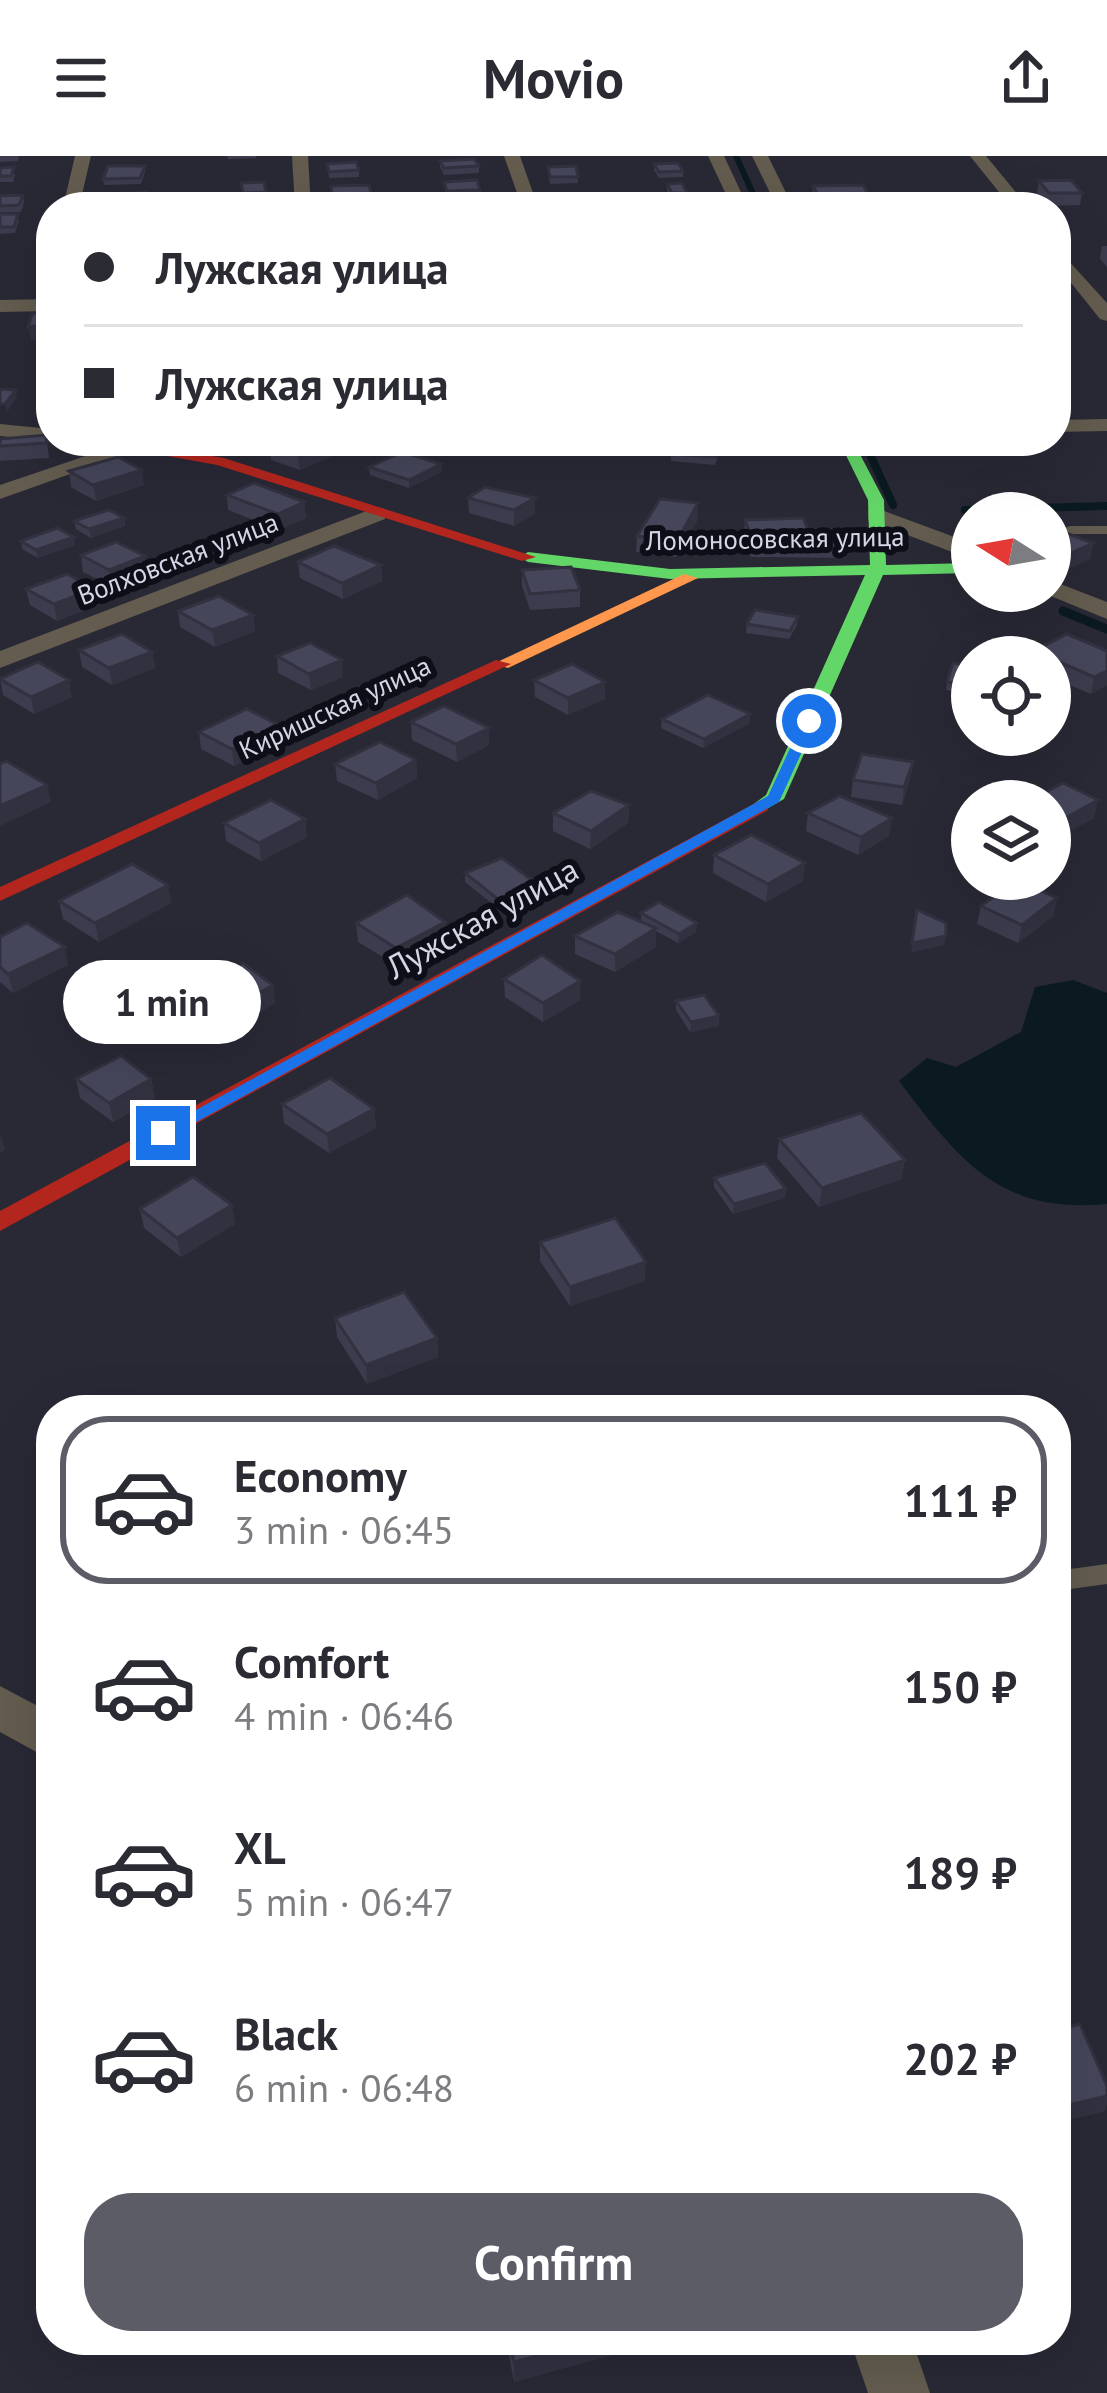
<!DOCTYPE html>
<meta charset="utf-8">
<style>
:root{--surface:#fff;--page:#f7f7f7;--text:#2b2b33;--muted:#7c7c81;--line:#e1e1e2;--accent:#5c5c67}
body{margin:0;font-family:"PT Sans",sans-serif;background:var(--page);color:var(--text);height:100vh;display:flex;flex-direction:column;font-size:45px;white-space:nowrap}
*{box-sizing:border-box;margin:0}
p{font-size:39px;color:var(--muted)}
.icon{flex:none;width:66px;height:66px;fill:none;stroke:currentColor;stroke-width:2;stroke-linecap:round;stroke-linejoin:round}
.map{position:relative;flex:1;overflow:hidden}
.details{position:absolute;left:36px;top:1239px;width:1035px;height:960px;display:flex;flex-direction:column;background:var(--surface);border-radius:48px;box-shadow:0 12px 48px #0002}
.details>*{flex:none}
.hud{position:absolute;left:36px;top:36px;width:1035px;height:264px;border-radius:48px;box-shadow:0 12px 48px #0002;display:grid;align-content:center;height:264px;padding:0 48px;background:var(--surface)}
.needle{width:78px;rotate:281deg}
.fabs{position:absolute;left:951px;top:336px;display:grid;gap:24px}
.fabs a{display:grid;place-items:center;width:120px;height:120px;border-radius:50%;background:var(--surface);box-shadow:0 12px 48px #0002;font-size:60px}
.end{position:absolute;width:54px;height:54px;margin:-27px;border:15px solid #1a73e8;background:#fff;box-shadow:0 0 0 6px #fff}
.from{border-radius:50%}
.bubble{position:absolute;height:84px;border-radius:42px;background:var(--surface);box-shadow:0 12px 48px #0002;font-size:39px;font-weight:700;line-height:84px;text-align:center}
.hud b{display:flex;align-items:center;gap:42px;height:114px;font-size:45px}
.hud b+b{border-top:3px solid var(--line)}
.hud i{width:30px;height:30px;background:var(--text)}
ul{padding:21px 0 0;list-style:none}
li{display:flex;align-items:center;gap:36px;height:168px;margin:0 24px 18px;padding:0 24px;border:6px solid transparent;border-radius:48px}
li div{flex:1}
li b{display:block;font-size:45px}
li em{font-style:normal;font-weight:700}
li.active{border-color:var(--accent)}
li>.icon{width:108px;height:108px;stroke-width:1.5}
.primary-button{display:flex;gap:24px;margin-top:auto;padding:24px 48px}
.primary-button a{flex:1;height:138px;border-radius:48px;background:var(--accent);color:#fff;font-size:48px;font-weight:700;line-height:138px;text-align:center}
header{display:flex;justify-content:space-between;align-items:center;height:156px;padding:0 48px;background:var(--surface);font-size:54px;font-weight:700}
.map>svg:first-child{display:block}
.water{fill:#0b1a21}
.lines{fill:none;stroke-linecap:round;stroke-linejoin:round}
.stream-far2{stroke:#0b1a21;stroke-width:6}
.stream-far1{stroke:#0b1a21;stroke-width:8}
.stream{stroke:#0b1a21;stroke-width:9}
.lane{fill:#635c4f;fill-rule:evenodd}
.street{fill:#635c4f;fill-rule:evenodd}
.fast{fill:#63d668;fill-rule:evenodd}
.slow{fill:#ff974d;fill-rule:evenodd}
.jam{fill:#b3261e;fill-rule:evenodd}
.wall{fill:#3c3c4e}
.shaded-wall{fill:#313140}
.building{fill:#46465b;stroke:#313140;stroke-width:3}
.route{fill:#1a73e8}
.labels{text-anchor:middle;stroke-width:12;stroke-linejoin:round;paint-order:stroke}
.far-street-label{font-size:27px;fill:#d4d6e5;stroke:#0e0e18}
.street-label{font-size:33px;fill:#d4d6e5;stroke:#0e0e18}
</style>
<header><svg class="icon" aria-label="menu" viewBox="0 0 24 24"><path d="M4 6h16M4 12h16M4 18h16"/></svg>Movio<svg class="icon" aria-label="share" viewBox="0 0 24 24"><path d="M12 15V3M7 8l5-5 5 5M5 13v7h14v-7"/></svg></header>
<div class="map">
<svg width="1107" height="2237" viewBox="0 0 1107 2237">
<rect width="100%" height="100%" fill="#282935"/>
<path class="water" d="M1073 824 1107 837V1048C999 1058 959 1004 899 925L927 902 956 911 1021 876 1035 831Z"/>
<g class="lines">
<polyline class="stream-far2" points="736,0 759,51"/>
<g class="stream-far1">
<polyline points="864,285 893,349"/>
<polyline points="965,354 1107,350"/>
</g>
<polyline class="stream" points="1063,455 1107,473"/>
<g class="lane">
<polygon points="1107,370 1107,378 1071,378 1050,385 1050,377 1070,370"/>
<polygon points="1107,1408 1107,1428 1056,1435 1056,1415"/>
</g>
<g class="street">
<polygon points="75,0 91,0 79,51 63,51"/>
<polygon points="292,0 308,0 311,51 295,51"/>
<polygon points="504,0 520,0 538,51 522,51"/>
<polygon points="708,0 724,0 748,51 732,51"/>
<polygon points="752,0 768,0 793,51 777,51"/>
<polygon points="970,0 986,0 1028,51 1011,51"/>
<polygon points="1056,91 1107,147 1107,165 1100,163 1056,108"/>
<polygon points="51,143 51,155 0,156 0,144"/>
<polygon points="1107,263 1107,275 1056,276 1056,264"/>
<polygon points="0,268 51,273 53,285 0,280"/>
<polygon points="127,286 143,286 146,291 0,343 0,329"/>
<polygon points="377,351 385,353 385,363 0,512 0,495"/>
<polygon points="876,352 968,386 972,410 952,396 868,364 868,354"/>
<polygon points="1050,424 1107,446 1107,463 1041,436 1050,435"/>
<polygon points="0,1530 51,1557 51,1604 0,1576"/>
<polygon points="850,2184 912,2184 930,2237 868,2237"/>
</g>
<polygon class="fast" points="839,285 853,285 884,344 886,409 972,407 972,417 883,419 784,643 761,656 751,650 766,639 865,419 670,423 528,406 520,401 528,396 670,413 870,409 868,344"/>
<polygon class="slow" points="684,418 698,422 508,512 493,508"/>
<g class="jam">
<polygon points="85,285 121,285 224,302 536,401 522,405 217,309"/>
<polygon points="496,504 511,508 0,745 0,731"/>
<polygon points="761,644 768,646 768,654 0,1075 0,1055"/>
</g>
</g>
<g class="wall">
<polygon points="0,0 19,0 18,5 0,6"/>
<polygon points="227,0 256,0 256,2 228,3"/>
<polygon points="440,5 479,10 479,17 444,19 440,11"/>
<polygon points="327,8 359,14 359,21 329,22"/>
<polygon points="654,8 683,15 683,21 659,22 654,14"/>
<polygon points="145,10 145,16 141,28 104,29 103,23"/>
<polygon points="548,11 578,21 578,27 550,28"/>
<polygon points="0,12 15,18 13,26 0,26"/>
<polygon points="1039,25 1082,37 1080,49 1047,50 1037,37"/>
<polygon points="264,26 267,43 243,44 241,27"/>
<polygon points="444,26 480,34 481,40 447,41"/>
<polygon points="667,28 687,37 687,43 671,44 667,34"/>
<polygon points="331,30 372,39 372,45 333,47"/>
<polygon points="813,30 872,45 872,51 816,51 812,42"/>
<polygon points="23,39 24,46 21,56 0,56 0,40"/>
<polygon points="0,58 19,64 15,77 0,78"/>
<polygon points="1102,90 1107,90 1107,111 1100,103"/>
<polygon points="46,279 49,302 0,305 0,283"/>
<polygon points="269,289 350,292 300,314 271,304"/>
<polygon points="722,289 715,309 671,305 671,298"/>
<polygon points="441,308 442,316 409,332 370,319 369,311"/>
<polygon points="69,315 144,329 96,345 71,331"/>
<polygon points="227,339 304,346 306,362 279,374 228,354"/>
<polygon points="468,342 535,358 514,370 469,357"/>
<polygon points="698,347 698,363 676,401 636,396 637,380"/>
<polygon points="124,362 125,370 91,382 76,373 74,365"/>
<polygon points="745,364 808,374 847,386 845,402 751,401 744,379"/>
<polygon points="1050,375 1093,387 1090,403 1057,418 1050,415"/>
<polygon points="21,385 75,389 38,402 22,393"/>
<polygon points="81,399 148,416 112,430 83,416"/>
<polygon points="298,406 381,409 382,425 343,443 300,422"/>
<polygon points="522,414 580,434 580,451 530,454 522,430"/>
<polygon points="26,433 98,449 57,465 30,449"/>
<polygon points="178,455 253,459 255,475 215,491 180,471"/>
<polygon points="798,461 797,469 789,483 746,477 747,468"/>
<polygon points="79,494 152,496 155,512 112,529 82,511"/>
<polygon points="1034,495 1107,495 1091,538 1050,521 1050,501 1033,501"/>
<polygon points="277,500 343,521 311,534 278,517"/>
<polygon points="972,509 972,538 946,534 947,526"/>
<polygon points="0,522 72,541 34,558 3,539"/>
<polygon points="534,524 605,543 568,559 535,541"/>
<polygon points="750,558 750,567 703,592 661,572 662,563"/>
<polygon points="411,566 489,572 489,589 457,606 412,584"/>
<polygon points="280,570 282,587 234,610 201,593 199,576"/>
<polygon points="416,604 417,622 378,644 337,625 335,608"/>
<polygon points="913,606 910,623 902,649 851,641 853,624"/>
<polygon points="1050,645 1094,662 1056,683 1050,680"/>
<polygon points="629,649 628,667 590,693 553,675 553,657"/>
<polygon points="808,657 889,680 858,699 806,675"/>
<polygon points="305,663 307,681 261,705 226,685 224,667"/>
<polygon points="714,699 803,725 766,746 713,717"/>
<polygon points="465,717 537,737 499,753 465,726"/>
<polygon points="168,729 171,747 99,786 63,763 59,745"/>
<polygon points="1057,742 1053,760 1018,787 977,768 981,750"/>
<polygon points="641,757 697,767 696,776 678,787 656,775 656,791 615,816 575,798 575,780 641,766"/>
<polygon points="356,767 446,784 398,810 358,786"/>
<polygon points="0,781 68,809 13,837 0,826"/>
<polygon points="504,823 580,825 580,844 543,866 505,841"/>
<polygon points="273,829 275,847 232,873 195,851 192,833"/>
<polygon points="676,845 719,860 719,870 690,876 676,854"/>
<polygon points="76,923 151,923 155,942 113,966 80,942"/>
<polygon points="282,948 374,953 376,972 329,997 284,967"/>
<polygon points="779,983 902,1023 819,1051 777,1002"/>
<polygon points="714,1022 785,1042 733,1058 714,1031"/>
<polygon points="232,1049 235,1068 181,1101 144,1072 140,1053"/>
<polygon points="540,1086 645,1125 570,1150 540,1105"/>
<polygon points="335,1162 437,1182 438,1201 367,1228 337,1181"/>
<polygon points="506,2184 666,2184 514,2226"/>
</g>
<g class="shaded-wall">
<polygon points="51,168 51,182 31,184 28,171"/>
<polygon points="16,234 17,241 7,256 5,248"/>
<polygon points="330,285 349,285 350,292 300,314 298,299"/>
<polygon points="441,308 442,316 409,332 409,324"/>
<polygon points="142,314 144,329 96,345 93,329"/>
<polygon points="535,342 535,358 514,370 514,354"/>
<polygon points="304,346 306,362 279,374 278,358"/>
<polygon points="698,347 698,363 676,401 677,385"/>
<polygon points="124,362 125,370 91,382 89,373"/>
<polygon points="74,381 75,389 38,402 36,394"/>
<polygon points="1093,387 1090,403 1057,418 1060,402"/>
<polygon points="145,400 148,416 112,430 109,414"/>
<polygon points="381,409 382,425 343,443 342,427"/>
<polygon points="95,433 98,449 57,465 54,448"/>
<polygon points="253,459 255,475 215,491 212,474"/>
<polygon points="152,496 155,512 112,529 109,512"/>
<polygon points="342,504 343,521 311,534 309,518"/>
<polygon points="1107,515 1107,530 1091,538 1094,521"/>
<polygon points="69,524 72,541 34,558 31,541"/>
<polygon points="605,526 605,543 568,559 568,542"/>
<polygon points="750,558 750,567 703,592 704,583"/>
<polygon points="280,570 282,587 234,610 232,593"/>
<polygon points="489,572 489,589 457,606 456,588"/>
<polygon points="416,604 417,622 378,644 376,627"/>
<polygon points="913,606 910,623 902,649 904,631"/>
<polygon points="47,629 51,646 0,670 0,650"/>
<polygon points="1098,644 1094,662 1056,683 1060,665"/>
<polygon points="629,649 628,667 590,693 591,675"/>
<polygon points="892,662 889,680 858,699 861,681"/>
<polygon points="305,663 307,681 261,705 259,687"/>
<polygon points="805,707 803,725 766,746 768,728"/>
<polygon points="537,728 537,737 499,753 499,744"/>
<polygon points="168,729 171,747 99,786 95,767"/>
<polygon points="1057,742 1053,760 1018,787 1022,769"/>
<polygon points="445,766 446,784 398,810 396,792"/>
<polygon points="697,767 696,776 678,787 679,778"/>
<polygon points="656,772 656,791 615,816 615,798"/>
<polygon points="946,780 944,789 911,797 912,787"/>
<polygon points="65,791 68,809 13,837 8,818"/>
<polygon points="580,825 580,844 543,866 543,847"/>
<polygon points="273,829 275,847 232,873 229,854"/>
<polygon points="719,860 719,870 690,876 691,866"/>
<polygon points="151,923 155,942 113,966 109,947"/>
<polygon points="374,953 376,972 329,997 327,978"/>
<polygon points="0,976 5,994 0,997"/>
<polygon points="905,1004 902,1023 819,1051 822,1032"/>
<polygon points="786,1033 785,1042 733,1058 734,1048"/>
<polygon points="232,1049 235,1068 181,1101 177,1082"/>
<polygon points="646,1106 645,1125 570,1150 570,1131"/>
<polygon points="437,1182 438,1201 367,1228 366,1209"/>
<polygon points="1107,1940 1107,1949 1104,1956 1056,1967 1056,1952"/>
<polygon points="596,2184 666,2184 514,2226 514,2206"/>
</g>
<g class="building">
<polygon points="474,3 479,10 444,12 440,5"/>
<polygon points="356,6 359,14 329,16 327,8"/>
<polygon points="678,7 683,15 659,16 654,8"/>
<polygon points="108,10 145,10 140,22 103,23"/>
<polygon points="576,10 578,21 550,21 548,11"/>
<polygon points="14,11 11,20 0,20 0,12"/>
<polygon points="477,24 480,34 447,35 444,26"/>
<polygon points="1071,24 1082,37 1049,37 1039,25"/>
<polygon points="264,26 266,36 243,37 241,27"/>
<polygon points="682,27 687,37 672,37 667,28"/>
<polygon points="369,29 372,39 332,40 331,30"/>
<polygon points="863,29 872,45 821,46 813,30"/>
<polygon points="148,36 147,48 106,47 107,38"/>
<polygon points="23,39 19,49 0,50 0,40"/>
<polygon points="183,40 181,48 158,49 159,41"/>
<polygon points="104,47 140,51 103,51"/>
<polygon points="0,58 18,58 14,71 0,71"/>
<polygon points="51,156 51,168 28,171 32,158"/>
<polygon points="0,233 16,234 5,248 0,248"/>
<polygon points="46,279 47,287 0,290 0,283"/>
<polygon points="279,285 330,285 298,299 269,289"/>
<polygon points="676,285 721,285 716,301 671,298"/>
<polygon points="403,296 441,308 409,324 369,311"/>
<polygon points="118,301 142,314 93,329 69,315"/>
<polygon points="254,327 304,346 278,358 227,339"/>
<polygon points="485,331 535,342 514,354 468,342"/>
<polygon points="660,343 698,347 677,385 637,380"/>
<polygon points="109,354 124,362 89,373 74,365"/>
<polygon points="803,362 808,374 842,373 847,386 753,385 745,364"/>
<polygon points="57,372 74,381 36,394 21,385"/>
<polygon points="1055,373 1093,387 1060,402 1050,398 1050,375"/>
<polygon points="116,386 145,400 109,414 81,399"/>
<polygon points="334,390 381,409 342,427 298,406"/>
<polygon points="571,411 580,434 530,438 522,414"/>
<polygon points="67,418 95,433 54,448 26,433"/>
<polygon points="219,440 253,459 212,474 178,455"/>
<polygon points="755,454 798,461 790,475 747,468"/>
<polygon points="122,478 152,496 109,512 79,494"/>
<polygon points="1067,478 1107,495 1107,515 1094,521 1034,495"/>
<polygon points="310,487 342,504 309,518 277,500"/>
<polygon points="38,506 69,524 31,541 0,523"/>
<polygon points="953,507 972,509 972,529 947,526"/>
<polygon points="572,508 605,526 568,542 534,524"/>
<polygon points="708,539 750,558 704,583 662,563"/>
<polygon points="444,550 489,572 456,588 411,566"/>
<polygon points="247,553 280,570 232,593 199,576"/>
<polygon points="380,586 416,604 376,627 335,608"/>
<polygon points="862,598 913,606 904,631 853,624"/>
<polygon points="6,605 47,629 0,650 0,608"/>
<polygon points="1063,627 1098,644 1060,665 1050,660 1050,645 1029,645"/>
<polygon points="591,635 629,649 591,675 553,657"/>
<polygon points="840,640 892,662 861,681 808,657"/>
<polygon points="271,644 305,663 259,687 224,667"/>
<polygon points="751,679 805,707 768,728 714,699"/>
<polygon points="502,702 537,728 499,744 465,717"/>
<polygon points="132,708 168,729 95,767 59,745"/>
<polygon points="1016,724 1057,742 1022,769 981,750"/>
<polygon points="407,739 445,766 396,792 356,767"/>
<polygon points="659,746 697,767 679,778 641,757"/>
<polygon points="917,754 946,767 946,780 912,787"/>
<polygon points="618,756 656,772 615,798 575,780"/>
<polygon points="27,767 65,791 8,818 0,811 0,781"/>
<polygon points="542,799 580,825 543,847 504,823"/>
<polygon points="243,807 273,829 229,854 192,833"/>
<polygon points="704,839 719,860 691,866 676,845"/>
<polygon points="121,900 151,923 109,947 76,923"/>
<polygon points="330,922 374,953 327,978 282,948"/>
<polygon points="861,957 905,1004 822,1032 779,983"/>
<polygon points="765,1007 786,1033 734,1048 714,1022"/>
<polygon points="193,1021 232,1049 177,1082 140,1053"/>
<polygon points="615,1062 646,1106 570,1131 540,1086"/>
<polygon points="404,1136 437,1182 366,1209 335,1162"/>
<polygon points="1080,1868 1107,1930 1107,1940 1056,1952 1056,1874"/>
<polygon points="509,2184 596,2184 514,2206"/>
</g>
<polygon class="route" points="804,562 816,565 779,646 169,981 154,977 768,640"/>
<g class="labels">
<g class="far-street-label">
<text transform="translate(775 383) rotate(-1)" y="9">Ломоносовская улица</text>
<text transform="translate(178 403) rotate(-21)" y="9">Волховская улица</text>
<text transform="translate(335 552) rotate(-25)" y="9">Киришская улица</text>
</g>
<g class="street-label">
<text transform="translate(482 762) rotate(-29)" y="12">Лужская улица</text>
</g>
</g>
</svg>
<div class="fabs">
<a><svg class="needle" viewBox="-14 -14 28 28"><path d="M0-13l5 13h-10z" fill="#e53935"/><path d="M0 13l5-13h-10z" fill="#7c7c81"/></svg></a>
<a><svg class="icon" aria-label="locate" viewBox="0 0 24 24"><circle cx="12" cy="12" r="6"/><path d="M12 2v4M12 18v4M2 12h4M18 12h4"/></svg></a>
<a><svg class="icon" aria-label="layers" viewBox="0 0 24 24"><path d="M12 4l9 5-9 5-9-5zM3 14l9 5 9-5"/></svg></a>
</div>
<i class="end from" style="left:809px;top:565px"></i>
<i class="end" style="left:163px;top:977px"></i>
<div class="bubble" style="left:63px;top:804px;width:198px">1 min</div>
<div class="hud">
<b><i class="from"></i>Лужская улица</b>
<b><i></i>Лужская улица</b>
</div>
<section class="details">
<ul>
<li class="active"><svg class="icon" aria-label="car" viewBox="0 0 24 24"><path d="M5 17H2v-5l4-1 3-4h7l3 4 3 1v5h-3M9 17h6M6 11h13"/><circle cx="7" cy="17" r="2"/><circle cx="17" cy="17" r="2"/></svg><div><b>Economy</b><p>3 min · 06:45</p></div><em>111 ₽</em></li>
<li><svg class="icon" aria-label="car" viewBox="0 0 24 24"><path d="M5 17H2v-5l4-1 3-4h7l3 4 3 1v5h-3M9 17h6M6 11h13"/><circle cx="7" cy="17" r="2"/><circle cx="17" cy="17" r="2"/></svg><div><b>Comfort</b><p>4 min · 06:46</p></div><em>150 ₽</em></li>
<li><svg class="icon" aria-label="car" viewBox="0 0 24 24"><path d="M5 17H2v-5l4-1 3-4h7l3 4 3 1v5h-3M9 17h6M6 11h13"/><circle cx="7" cy="17" r="2"/><circle cx="17" cy="17" r="2"/></svg><div><b>XL</b><p>5 min · 06:47</p></div><em>189 ₽</em></li>
<li><svg class="icon" aria-label="car" viewBox="0 0 24 24"><path d="M5 17H2v-5l4-1 3-4h7l3 4 3 1v5h-3M9 17h6M6 11h13"/><circle cx="7" cy="17" r="2"/><circle cx="17" cy="17" r="2"/></svg><div><b>Black</b><p>6 min · 06:48</p></div><em>202 ₽</em></li>
</ul>
<div class="primary-button"><a>Confirm</a></div>
</section>
</div>
